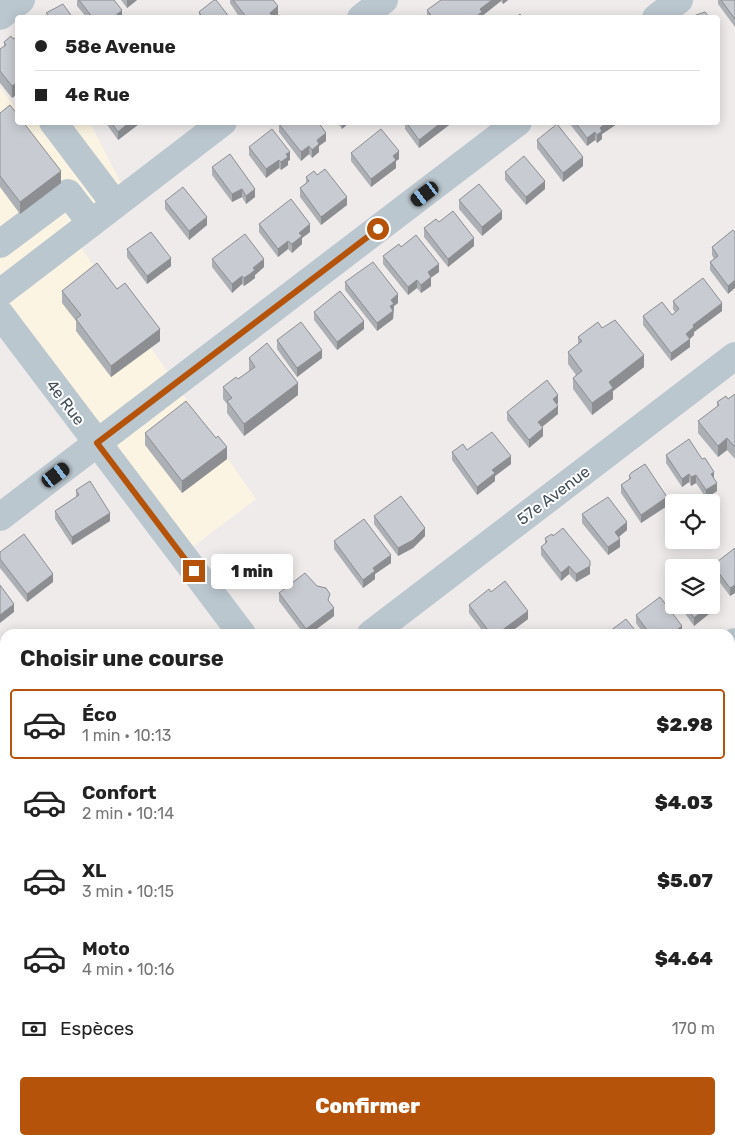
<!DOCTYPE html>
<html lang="fr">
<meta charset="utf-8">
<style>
:root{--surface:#fff;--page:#f2f2f2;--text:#222;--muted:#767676;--line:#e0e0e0;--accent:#b45309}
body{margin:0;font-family:Rubik,sans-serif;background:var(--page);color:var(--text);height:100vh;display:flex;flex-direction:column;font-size:19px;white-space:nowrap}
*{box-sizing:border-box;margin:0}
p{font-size:16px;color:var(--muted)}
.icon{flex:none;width:28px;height:28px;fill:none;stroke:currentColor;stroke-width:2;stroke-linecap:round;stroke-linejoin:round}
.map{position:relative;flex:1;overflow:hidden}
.drawer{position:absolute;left:0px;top:629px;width:735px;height:516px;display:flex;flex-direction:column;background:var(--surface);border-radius:15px 15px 0 0;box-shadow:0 2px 12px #0003}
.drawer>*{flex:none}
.guide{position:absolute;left:15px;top:15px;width:705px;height:110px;border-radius:5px;box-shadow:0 2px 12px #0003;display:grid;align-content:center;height:110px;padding:0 20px;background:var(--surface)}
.buttons{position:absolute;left:665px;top:494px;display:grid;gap:10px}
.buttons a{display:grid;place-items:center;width:55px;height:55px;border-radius:5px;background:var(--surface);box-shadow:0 2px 12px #0003;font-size:25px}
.end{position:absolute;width:22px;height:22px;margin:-11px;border:6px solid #b45309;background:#fff;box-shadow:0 0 0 2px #fff}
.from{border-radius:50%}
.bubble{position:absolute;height:35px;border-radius:5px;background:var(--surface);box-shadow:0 2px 12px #0003;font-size:16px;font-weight:800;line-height:35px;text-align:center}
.car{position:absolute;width:15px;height:30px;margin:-15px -8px;border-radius:6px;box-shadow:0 0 4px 1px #0007;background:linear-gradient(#222 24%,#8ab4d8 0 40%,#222 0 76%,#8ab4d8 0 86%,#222 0)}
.guide b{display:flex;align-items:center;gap:18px;height:48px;font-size:19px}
.guide b+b{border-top:1px solid var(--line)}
.guide i{width:12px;height:12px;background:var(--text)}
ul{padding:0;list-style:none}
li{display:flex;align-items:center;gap:15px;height:70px;margin:0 10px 8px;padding:0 10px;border:2px solid transparent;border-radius:5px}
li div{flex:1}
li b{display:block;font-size:19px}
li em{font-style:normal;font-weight:800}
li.selected{border-color:var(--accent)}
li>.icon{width:45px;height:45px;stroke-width:1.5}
h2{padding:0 20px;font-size:22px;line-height:60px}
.pay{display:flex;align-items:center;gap:12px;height:55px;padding:0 20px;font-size:19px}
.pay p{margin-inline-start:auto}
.cta{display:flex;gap:10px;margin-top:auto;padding:10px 20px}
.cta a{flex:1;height:58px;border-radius:5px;background:var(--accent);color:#fff;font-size:20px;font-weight:800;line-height:58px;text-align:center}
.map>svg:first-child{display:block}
.commercial{fill:#fcf4e2}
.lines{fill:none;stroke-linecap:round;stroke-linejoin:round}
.minor{stroke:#bbc7cf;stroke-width:28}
.wall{fill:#acafb4}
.shaded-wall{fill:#8c8e92}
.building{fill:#c8cbd1;stroke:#8c8e92}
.route{stroke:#b45309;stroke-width:6}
.labels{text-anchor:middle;stroke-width:4;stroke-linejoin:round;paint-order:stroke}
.street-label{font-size:16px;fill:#43505a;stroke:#fff}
</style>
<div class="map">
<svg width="735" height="1144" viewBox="0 0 735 1144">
<rect width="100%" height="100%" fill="#efebeb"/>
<polygon class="commercial" points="0,87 17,110 18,122 28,123 30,126 34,123 90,123 127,195 73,236 256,499 182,555 0,295"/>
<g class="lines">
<g class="minor">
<polyline points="0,16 21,0"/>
<polyline points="361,18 384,0"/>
<polyline points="656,18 679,0"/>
<polyline points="53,122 115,204"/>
<polyline points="0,244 68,193 91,223"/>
<polyline points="0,293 223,122"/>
<polyline points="0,314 242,634"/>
<polyline points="0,517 518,122"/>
<polyline points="371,634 735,356"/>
<polyline points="730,646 735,642"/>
<polyline points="730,885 735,881"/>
<polyline points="0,916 5,912"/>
<polyline points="730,1127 735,1124"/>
<polyline points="627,1140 630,1144"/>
<polyline points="77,1144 82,1140"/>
<polyline points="392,1144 397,1140"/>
<polyline points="708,1144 714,1140"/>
</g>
</g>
<g class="wall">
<polygon points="77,0 114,0 122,18 87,18 77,6"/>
<polygon points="121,0 137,0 127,8"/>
<polygon points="230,0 274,0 278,15 274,18 240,18 230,3"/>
<polygon points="441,0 508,0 503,4 501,1 482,16 482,18 427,18 427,10"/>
<polygon points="718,0 735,0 735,27 718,4"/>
<polygon points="199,12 230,18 199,18"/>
<polygon points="13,39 12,98 0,83 0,49 4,47 4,42"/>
<polygon points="0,113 61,183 20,214 0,187"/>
<polygon points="105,122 139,122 139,124 118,140"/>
<polygon points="337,122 350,122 342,129"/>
<polygon points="405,122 453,122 419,148 405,129"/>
<polygon points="617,122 617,124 602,134 602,139 597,143 595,140 587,146 569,123"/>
<polygon points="279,124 326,141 319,146 319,152 312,158 309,154 301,161 279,132"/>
<polygon points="537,140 583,166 563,182 537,148"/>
<polygon points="249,147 290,160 288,161 288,165 281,170 279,168 266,178 249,155"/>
<polygon points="351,153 399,159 396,161 396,168 371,187 351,161"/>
<polygon points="212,167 255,197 246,204 242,197 232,202 212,175"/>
<polygon points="505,172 545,189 526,205 505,180"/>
<polygon points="317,175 347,205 321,225 300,197 300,188 306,183 306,177"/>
<polygon points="459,200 502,219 482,236 459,209"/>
<polygon points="165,201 207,225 189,240 165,209"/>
<polygon points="439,222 474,246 448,267 424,237 424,228"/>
<polygon points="259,224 310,232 302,238 302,244 292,253 288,249 278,257 259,232"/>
<polygon points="733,230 728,294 710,270 710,262 714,259 712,255 712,247"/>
<polygon points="401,247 439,272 431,277 431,286 421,293 417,288 408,295 383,264 383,256"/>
<polygon points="127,249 171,266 147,284 127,257"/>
<polygon points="212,259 264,267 255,275 255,278 250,282 244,286 242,284 232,293 212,267"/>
<polygon points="345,282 398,303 394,306 393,319 377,331 345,290"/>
<polygon points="117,289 160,341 111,377 76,331 76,321 62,303 62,291"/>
<polygon points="673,301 722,311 694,332 694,335 690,339 690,347 671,361 643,325 643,316 672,315 675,312 673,309"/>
<polygon points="314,312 364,329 337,350 314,320"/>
<polygon points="602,328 644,367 613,391 613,399 592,415 573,389 573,378 576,375 568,364 568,352 578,344 578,337"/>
<polygon points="277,340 322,358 297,377 277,349"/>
<polygon points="249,358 298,395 244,436 227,413 227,404 223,399 223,387 238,379 249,371"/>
<polygon points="735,394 735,459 727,450 718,457 698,433 698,421 717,407 717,402 728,399"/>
<polygon points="558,403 557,404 558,414 542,427 543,436 529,448 507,420 507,412"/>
<polygon points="145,433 227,459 182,493 145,445"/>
<polygon points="467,450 511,464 495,476 495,481 477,495 452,460 452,452"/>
<polygon points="666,455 714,479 717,491 706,498 696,483 691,486 689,482 682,487 666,463"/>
<polygon points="629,476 667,506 641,523 621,493 621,485 629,480"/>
<polygon points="76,490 110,521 72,545 55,519 55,511 76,497"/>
<polygon points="582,514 627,530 619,537 620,547 608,555 582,523"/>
<polygon points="374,516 425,536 413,548 398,556 374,524"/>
<polygon points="553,536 590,574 576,582 569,574 561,581 541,555 541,547 545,544 545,538"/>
<polygon points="334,541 391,563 375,574 375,579 363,588 334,549"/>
<polygon points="735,548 735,593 730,596 713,573 713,565"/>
<polygon points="0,552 53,582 27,602 0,568"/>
<polygon points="491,592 528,619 508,634 485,634 469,613 469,605"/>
<polygon points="279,593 330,603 334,616 310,634 304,634 279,601"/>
<polygon points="679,605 720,605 694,626"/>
<polygon points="636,615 682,634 644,634 636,623"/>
<polygon points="735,1021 735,1076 730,1069 730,1025"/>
<polygon points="5,1073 5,1085 3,1082 3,1074"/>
<polygon points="526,1140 574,1140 574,1144 527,1144"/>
</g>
<g class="shaded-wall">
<polygon points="127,0 137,0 127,8"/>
<polygon points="492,0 501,0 501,1 482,16 482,18 474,18 480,9"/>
<polygon points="503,0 508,0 503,4"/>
<polygon points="278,6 278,15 274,18 270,18 270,13"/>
<polygon points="122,10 122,18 114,18 114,17"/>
<polygon points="720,31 720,39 718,41 718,33"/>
<polygon points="719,44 719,52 718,54 718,45"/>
<polygon points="18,82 18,94 12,98 12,86"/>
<polygon points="130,122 139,122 139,124 118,140 118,132"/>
<polygon points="342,122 350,122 342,129"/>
<polygon points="442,122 453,122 419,148 419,140"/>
<polygon points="607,122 617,122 617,124 602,134 602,139 597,143 597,135 600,128"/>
<polygon points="595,132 595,140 587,146 587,138"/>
<polygon points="326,133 326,141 319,146 319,152 312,158 312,150 317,140"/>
<polygon points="309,146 309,154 301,161 301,152"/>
<polygon points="399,151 399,159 396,161 396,168 371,187 371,179 393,156"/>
<polygon points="290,152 290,160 288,161 288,165 281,170 281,162 286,154"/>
<polygon points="583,157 583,166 563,182 563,173"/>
<polygon points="279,160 279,168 266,178 266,169"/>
<polygon points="61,171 61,183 20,214 20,202"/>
<polygon points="545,181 545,189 526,205 526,197"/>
<polygon points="242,189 242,197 232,202 232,194"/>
<polygon points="255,189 255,197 246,204 246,196"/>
<polygon points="347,197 347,205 321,225 321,217"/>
<polygon points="502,211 502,219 482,236 482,227"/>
<polygon points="207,217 207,225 189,240 189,231"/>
<polygon points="310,224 310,232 302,238 302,244 292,253 292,244 299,233"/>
<polygon points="474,238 474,246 448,267 448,259"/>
<polygon points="288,241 288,249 278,257 278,249"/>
<polygon points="171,258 171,266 147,284 147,276"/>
<polygon points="264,259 264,267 255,275 255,278 244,286 244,278 253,268"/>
<polygon points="439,264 439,272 428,280 428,272"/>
<polygon points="242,276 242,284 232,293 232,284"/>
<polygon points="431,277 431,286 421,293 421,285"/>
<polygon points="417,280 417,288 408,295 408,287"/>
<polygon points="735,280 735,288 728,294 728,286"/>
<polygon points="398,294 398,303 394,306 393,319 377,331 377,323 391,300"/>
<polygon points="722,303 722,311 694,332 694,335 686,342 686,334 693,325"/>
<polygon points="364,321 364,329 337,350 337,342"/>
<polygon points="160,329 160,341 111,377 111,366"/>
<polygon points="690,339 690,347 671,361 671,353"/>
<polygon points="322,350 322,358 297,377 297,368"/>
<polygon points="644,355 644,367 613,391 613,399 592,415 592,403 609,382"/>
<polygon points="298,383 298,395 244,436 244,424"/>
<polygon points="558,395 558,403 553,407 553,399"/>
<polygon points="558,406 558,414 538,430 538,422"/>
<polygon points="543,428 543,436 529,448 529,440"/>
<polygon points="727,438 727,450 718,457 718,446"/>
<polygon points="227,447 227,459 182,493 182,481"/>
<polygon points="511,456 511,464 495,476 495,481 477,495 477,487 492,470"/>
<polygon points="714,472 714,480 711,474"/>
<polygon points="689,474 689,482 682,487 682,479"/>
<polygon points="696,475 696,483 691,486 691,477"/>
<polygon points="717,483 717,491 706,498 706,490"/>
<polygon points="667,497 667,506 641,523 641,515"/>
<polygon points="110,513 110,521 72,545 72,537"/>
<polygon points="627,522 627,530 615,540 615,532"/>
<polygon points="425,528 425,536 413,548 398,556 398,548"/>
<polygon points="620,539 620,547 608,555 608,547"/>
<polygon points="391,555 391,563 375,574 375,579 363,588 363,580 373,568"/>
<polygon points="590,561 590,574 576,582 576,574"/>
<polygon points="569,566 569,574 561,581 561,573"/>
<polygon points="53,574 53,582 27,602 27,594"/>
<polygon points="735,585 735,593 730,596 730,588"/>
<polygon points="720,597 720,605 694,626 694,618 710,605 711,605 711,604"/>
<polygon points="14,604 14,612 0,623 0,615"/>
<polygon points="334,608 334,616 310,634 306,634 306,629"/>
<polygon points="528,611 528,619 508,634 497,634"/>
<polygon points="682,626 682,634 671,634"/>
<polygon points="5,848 5,857 0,861 0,853"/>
<polygon points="735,969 735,977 730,981 730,973"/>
<polygon points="4,1044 4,1052 0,1055 0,1047"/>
<polygon points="570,1140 574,1140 574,1144 564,1144"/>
</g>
<g class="building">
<polygon points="79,0 114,0 122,10 114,17 115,18 93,18"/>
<polygon points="214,0 216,0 230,18 201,18 202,17 199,12"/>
<polygon points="233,0 273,0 278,6 270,13 272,16 270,18 247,18"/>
<polygon points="441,0 492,0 480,9 482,12 474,18 473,18 471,16 468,18 433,18 427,10"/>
<polygon points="721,0 735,0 735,19"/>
<polygon points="63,4 73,18 45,18 48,15 46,13"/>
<polygon points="705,12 710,18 693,18 696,15"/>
<polygon points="520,14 523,18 515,18"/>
<polygon points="11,36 13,39 18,36 18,82 12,86 0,71 0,49 6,45 4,42"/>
<polygon points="10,105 18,115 18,122 23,122 61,171 20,202 0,176 0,113"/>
<polygon points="111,122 130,122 118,132"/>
<polygon points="281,122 318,122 326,133 317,140 319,144 312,150 309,146 301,152 279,124"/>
<polygon points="406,122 442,122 419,140"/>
<polygon points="575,122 607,122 600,128 602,131 597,135 595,132 587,138"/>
<polygon points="557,124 583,157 563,173 537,140"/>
<polygon points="272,129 290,152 286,154 288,157 281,162 279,160 266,169 249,147"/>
<polygon points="381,129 399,151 393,156 396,160 371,179 351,153"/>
<polygon points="230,154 255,189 246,196 242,189 232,194 212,167"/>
<polygon points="524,156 545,181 526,197 505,172"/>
<polygon points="325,169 347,197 321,217 300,188 309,181 306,177 314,171 317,175"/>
<polygon points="479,184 502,211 482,227 459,200"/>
<polygon points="183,187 207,217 189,231 165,201"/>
<polygon points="291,199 310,224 299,233 302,236 292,244 288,241 278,249 259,224"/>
<polygon points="453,211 474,238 448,259 424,228 436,219 439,222"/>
<polygon points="733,230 735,232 735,280 728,286 710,262 718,256 712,247"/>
<polygon points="151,232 171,258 147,276 127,249"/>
<polygon points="245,234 264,259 253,268 255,270 250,274 244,278 242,276 232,284 212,259"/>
<polygon points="416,235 439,264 428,272 431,277 421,285 417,280 408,287 383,256 399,244 401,247"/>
<polygon points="373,262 398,294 391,300 394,304 390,306 393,311 377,323 345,282"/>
<polygon points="97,263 117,289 125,283 160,329 111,366 76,319 81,315 62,291"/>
<polygon points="703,278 722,303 693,325 694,327 686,334 690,339 671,353 643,316 662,302 672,315 679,309 673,301"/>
<polygon points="340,291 364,321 337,342 314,312"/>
<polygon points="615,320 644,355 609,382 613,388 592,403 573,378 582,371 568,352 582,341 578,337 598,322 602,328"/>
<polygon points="301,322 322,350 297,368 277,340"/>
<polygon points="267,343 298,383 244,424 227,401 232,398 223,387 236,377 238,379 255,367 249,358"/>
<polygon points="547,380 558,395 553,399 558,406 538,422 543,428 529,440 507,412"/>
<polygon points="735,394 735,447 727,438 718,446 698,421 719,405 717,402 726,396 728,399"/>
<polygon points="186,401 216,438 218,436 227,447 182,481 145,433"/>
<polygon points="492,432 511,456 492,470 495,473 477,487 452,452 463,444 467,450"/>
<polygon points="689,439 702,459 705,458 714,472 711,474 717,483 706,490 696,475 691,477 689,474 682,479 666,455"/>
<polygon points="645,464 667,497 641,515 621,485 631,478 629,476 631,473"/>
<polygon points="90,481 110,513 72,537 55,511 79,495 76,490"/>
<polygon points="401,496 425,528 413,540 398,548 374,516"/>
<polygon points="608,497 627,522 615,532 620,539 608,547 582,514"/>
<polygon points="364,519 391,555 373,568 375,571 363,580 334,541"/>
<polygon points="563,528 590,561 590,566 576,574 569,566 561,573 541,547 547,542 545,538 552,534 553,536"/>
<polygon points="24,534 53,574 27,594 0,559 0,552"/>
<polygon points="735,548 735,585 730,588 713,565"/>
<polygon points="305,573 317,586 326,588 330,594 328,600 334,608 306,629 279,593"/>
<polygon points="505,581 528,611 497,634 491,634 469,605 489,589 491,592"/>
<polygon points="0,585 14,604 0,615"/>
<polygon points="711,585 720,597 711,604"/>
<polygon points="660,597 682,626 671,634 650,634 636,615"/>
<polygon points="685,605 710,605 694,618"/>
<polygon points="626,619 638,634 606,634"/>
<polygon points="447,631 449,634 443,634"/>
<polygon points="0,820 5,826 5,848 0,853"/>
<polygon points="730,940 735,947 735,969 730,973"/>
<polygon points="735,1021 735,1068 730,1061 730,1025"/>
<polygon points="0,1038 4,1044 0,1047"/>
<polygon points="134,1140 170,1140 173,1144 129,1144"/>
<polygon points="285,1140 300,1140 303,1144 279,1144"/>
<polygon points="448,1140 474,1140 477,1144 443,1144"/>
<polygon points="530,1140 570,1140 564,1144 533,1144"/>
</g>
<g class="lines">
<polyline class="route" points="194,571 97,443 378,229"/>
</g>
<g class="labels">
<g class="street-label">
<text transform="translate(66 402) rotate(53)" y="6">4e Rue</text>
<text transform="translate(553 495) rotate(-37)" y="6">57e Avenue</text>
</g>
</g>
</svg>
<div class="buttons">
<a><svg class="icon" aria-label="locate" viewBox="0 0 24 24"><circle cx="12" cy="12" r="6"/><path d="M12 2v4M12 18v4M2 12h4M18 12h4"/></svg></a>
<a><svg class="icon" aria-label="layers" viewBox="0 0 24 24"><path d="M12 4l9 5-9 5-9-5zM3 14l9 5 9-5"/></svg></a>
</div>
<i class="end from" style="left:378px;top:229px"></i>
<i class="end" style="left:194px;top:571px"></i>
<div class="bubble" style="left:211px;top:554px;width:82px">1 min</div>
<i class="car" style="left:425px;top:194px;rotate:233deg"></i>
<i class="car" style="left:56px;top:475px;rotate:53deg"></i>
<div class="guide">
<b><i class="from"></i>58e Avenue</b>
<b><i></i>4e Rue</b>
</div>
<section class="drawer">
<h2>Choisir une course</h2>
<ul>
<li class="selected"><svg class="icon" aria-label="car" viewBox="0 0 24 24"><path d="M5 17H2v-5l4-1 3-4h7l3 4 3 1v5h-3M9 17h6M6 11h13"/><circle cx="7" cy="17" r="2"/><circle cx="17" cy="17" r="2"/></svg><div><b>Éco</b><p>1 min · 10:13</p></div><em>$2.98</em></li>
<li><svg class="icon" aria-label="car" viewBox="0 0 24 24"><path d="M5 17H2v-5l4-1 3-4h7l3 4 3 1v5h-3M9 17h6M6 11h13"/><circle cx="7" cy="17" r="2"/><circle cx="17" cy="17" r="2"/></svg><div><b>Confort</b><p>2 min · 10:14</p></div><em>$4.03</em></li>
<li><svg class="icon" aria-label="car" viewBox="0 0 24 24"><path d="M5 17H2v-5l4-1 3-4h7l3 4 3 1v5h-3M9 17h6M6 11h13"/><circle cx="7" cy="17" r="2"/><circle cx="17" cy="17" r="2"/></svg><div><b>XL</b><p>3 min · 10:15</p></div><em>$5.07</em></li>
<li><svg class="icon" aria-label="car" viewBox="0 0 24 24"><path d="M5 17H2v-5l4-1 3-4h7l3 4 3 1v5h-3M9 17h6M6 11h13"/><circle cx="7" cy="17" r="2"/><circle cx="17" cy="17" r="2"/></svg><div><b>Moto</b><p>4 min · 10:16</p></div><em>$4.64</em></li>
</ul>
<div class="pay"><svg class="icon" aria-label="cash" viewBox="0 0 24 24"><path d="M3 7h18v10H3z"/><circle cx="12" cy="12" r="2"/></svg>Espèces<p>170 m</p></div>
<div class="cta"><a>Confirmer</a></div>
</section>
</div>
